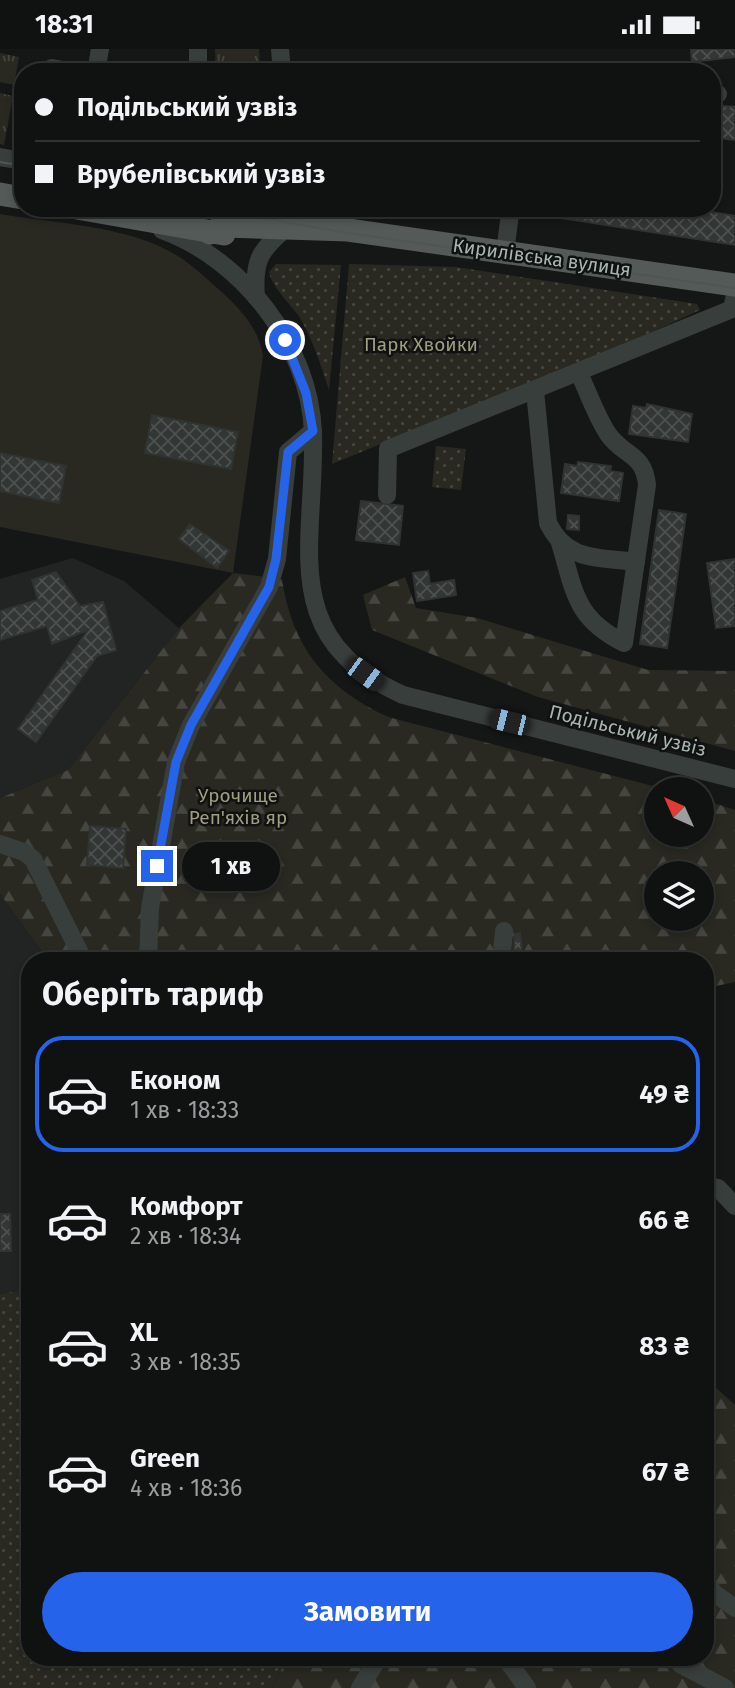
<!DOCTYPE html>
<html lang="uk">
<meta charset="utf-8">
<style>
:root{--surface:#101111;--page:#1e1f1f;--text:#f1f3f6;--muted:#9c9d9f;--line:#303131;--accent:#2563eb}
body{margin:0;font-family:"Fira Sans",sans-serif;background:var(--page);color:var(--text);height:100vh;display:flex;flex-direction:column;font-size:26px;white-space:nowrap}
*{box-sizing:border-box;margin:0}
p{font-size:23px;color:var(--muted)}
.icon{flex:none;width:38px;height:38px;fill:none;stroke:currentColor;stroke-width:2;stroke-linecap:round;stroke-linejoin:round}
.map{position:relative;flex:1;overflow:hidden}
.drawer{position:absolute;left:21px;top:903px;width:693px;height:714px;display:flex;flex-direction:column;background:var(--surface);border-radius:28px;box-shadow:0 4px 10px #0003,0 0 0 2px var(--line)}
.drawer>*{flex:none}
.hud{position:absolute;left:14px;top:14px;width:707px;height:154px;border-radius:28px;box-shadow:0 4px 10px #0003,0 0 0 2px var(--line);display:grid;align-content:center;height:154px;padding:0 21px;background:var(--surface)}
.needle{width:46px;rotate:315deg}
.tools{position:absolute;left:644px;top:728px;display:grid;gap:14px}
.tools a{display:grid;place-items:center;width:70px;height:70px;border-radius:50%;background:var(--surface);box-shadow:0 4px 10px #0003,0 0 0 2px var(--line);font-size:35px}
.end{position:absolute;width:32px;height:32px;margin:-16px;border:9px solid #2563eb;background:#fff;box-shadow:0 0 0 4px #fff}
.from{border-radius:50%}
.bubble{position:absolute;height:49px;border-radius:24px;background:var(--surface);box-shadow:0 4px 10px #0003,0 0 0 2px var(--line);font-size:23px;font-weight:700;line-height:49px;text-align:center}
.car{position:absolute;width:21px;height:42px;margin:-21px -10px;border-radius:9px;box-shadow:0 0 5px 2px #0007;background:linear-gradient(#222 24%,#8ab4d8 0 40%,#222 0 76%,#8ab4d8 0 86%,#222 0)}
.hud b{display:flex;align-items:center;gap:24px;height:66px;font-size:26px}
.hud b+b{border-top:2px solid var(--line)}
.hud i{width:18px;height:18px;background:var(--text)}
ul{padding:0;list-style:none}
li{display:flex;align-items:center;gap:21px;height:116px;margin:0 14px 10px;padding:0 7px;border:4px solid transparent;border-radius:28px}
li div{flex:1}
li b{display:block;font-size:26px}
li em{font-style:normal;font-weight:700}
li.selected{border-color:var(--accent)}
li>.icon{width:63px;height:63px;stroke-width:1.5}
h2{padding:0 21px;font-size:32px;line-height:84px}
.action{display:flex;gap:14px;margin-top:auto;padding:14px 21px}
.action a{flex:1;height:80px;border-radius:42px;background:var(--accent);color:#fff;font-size:28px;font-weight:700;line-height:80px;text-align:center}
.status{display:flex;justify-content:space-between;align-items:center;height:49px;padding:0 35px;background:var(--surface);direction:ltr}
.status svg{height:19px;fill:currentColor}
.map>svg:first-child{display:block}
.built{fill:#212423}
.grass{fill:url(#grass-tufts)}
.forest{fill:url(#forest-firs);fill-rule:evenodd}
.park{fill:url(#park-dots)}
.pitch{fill:#292922}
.building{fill:url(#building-cross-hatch);stroke:#2f3332;stroke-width:2}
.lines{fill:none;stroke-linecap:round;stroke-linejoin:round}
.minor{stroke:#383e3c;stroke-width:18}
.major{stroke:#535a58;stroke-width:23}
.tram{stroke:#505654;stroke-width:2}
.route{stroke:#2563eb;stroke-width:9}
.labels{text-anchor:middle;stroke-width:5;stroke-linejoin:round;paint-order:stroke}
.street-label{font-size:19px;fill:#a8b6b0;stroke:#101212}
.park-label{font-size:19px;fill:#a09d80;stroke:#101212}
</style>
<div class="status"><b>18:31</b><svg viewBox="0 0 49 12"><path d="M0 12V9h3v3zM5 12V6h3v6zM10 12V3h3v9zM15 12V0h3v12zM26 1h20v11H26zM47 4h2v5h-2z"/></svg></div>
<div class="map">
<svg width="735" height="1639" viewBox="0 0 735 1639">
<defs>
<pattern id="grass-tufts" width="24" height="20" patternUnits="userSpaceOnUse" patternTransform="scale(1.75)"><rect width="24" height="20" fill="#292922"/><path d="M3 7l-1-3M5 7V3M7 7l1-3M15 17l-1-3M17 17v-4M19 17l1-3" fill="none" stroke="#454640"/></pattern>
<pattern id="forest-firs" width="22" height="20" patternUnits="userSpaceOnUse" patternTransform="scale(1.75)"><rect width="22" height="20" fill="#292922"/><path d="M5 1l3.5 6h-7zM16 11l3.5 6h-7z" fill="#454640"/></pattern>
<pattern id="park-dots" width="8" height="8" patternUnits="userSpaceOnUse" patternTransform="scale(1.75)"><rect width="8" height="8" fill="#292922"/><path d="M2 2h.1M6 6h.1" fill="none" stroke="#454640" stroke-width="1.8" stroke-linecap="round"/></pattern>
<pattern id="building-cross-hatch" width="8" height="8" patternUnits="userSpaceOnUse" patternTransform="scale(1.75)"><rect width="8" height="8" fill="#323635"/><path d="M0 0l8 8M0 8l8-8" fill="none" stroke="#4d5150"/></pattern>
</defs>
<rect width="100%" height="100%" fill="#151717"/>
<g class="built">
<polygon points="73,509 124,532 179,579 68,721 0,749 0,530"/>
<polygon points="0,845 49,912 30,912 30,1240 0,1245"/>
</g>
<g class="grass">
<polygon points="215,0 259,0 260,23 219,23 216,20"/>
<polygon points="0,4 19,8 14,36 0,33"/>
<polygon points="0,44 13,47 4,96 0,95"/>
</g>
<g class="forest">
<path d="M233 524 282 530C292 599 326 639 388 668L664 740H656V786H702V750L735 761V933L716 937 705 947V912H49L0 845V749L68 721 179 579ZM656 824H702V870H656Z"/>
<polygon points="405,528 416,559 477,569 648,621 735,622 735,702 538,648 372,581 363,546"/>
<polygon points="705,1329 735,1356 735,1639 272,1639 287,1608 705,1608"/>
</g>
<g class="park">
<path d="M276 215 341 216 329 341C321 316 313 292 300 269 291 255 272 239 269 223Z"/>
<polygon points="349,215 456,218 697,255 700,261 634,291 332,415"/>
<polygon points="436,397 466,400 461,441 432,438"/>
<polygon points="30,1240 30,1608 287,1608 272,1639 0,1639 0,1245"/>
</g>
<path class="pitch" d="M0 165C54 174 131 177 178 207 195 218 209 232 224 245 243 263 259 281 263 307L233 524 0 478Z"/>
<g class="building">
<polygon points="691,0 735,0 735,8 692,13"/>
<polygon points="712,56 735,58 735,91 712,88"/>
<polygon points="541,159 688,159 735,167 735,196 541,166"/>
<polygon points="647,355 692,365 688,393 629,385 633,357 646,359"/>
<polygon points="152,366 238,383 231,420 145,404"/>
<polygon points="0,404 66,417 59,454 0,442"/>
<polygon points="578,413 611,417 610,422 623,424 619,452 561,444 565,415 577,417"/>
<polygon points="361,452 403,457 399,496 356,491"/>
<polygon points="659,461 686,465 667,599 640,595"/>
<polygon points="568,466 579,467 579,481 567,480"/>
<polygon points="190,475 229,502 217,519 179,490"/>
<polygon points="735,510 735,577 716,579 707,514"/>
<polygon points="428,522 430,535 454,531 456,546 417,552 413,524"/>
<polygon points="56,523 80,557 103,553 116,601 97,607 36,693 18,680 88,581 52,595 47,577 0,591 0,562 38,551 32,531"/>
<polygon points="90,777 126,780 123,819 87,816"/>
<polygon points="520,884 523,909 513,910 515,885"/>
<polygon points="0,1165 10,1165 11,1202 0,1202"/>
</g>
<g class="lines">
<g class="minor">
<polyline points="198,0 198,23"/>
<polyline points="280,0 282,23"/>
<polyline points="52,19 74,23"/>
<polyline points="96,23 100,0"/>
<polyline points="564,23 570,23"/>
<polyline points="712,45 718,45"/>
<polyline points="0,108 23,112"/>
<polyline points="262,159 325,174"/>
<path d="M162 181C242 210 310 296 313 384 316 495 275 588 403 646L735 730"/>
<polyline points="505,203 510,165"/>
<path d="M256 248C253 210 260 202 288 177V159"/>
<path d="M535 342 548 474C567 513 598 508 636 513"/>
<polyline points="387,446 388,400 732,260 735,246"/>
<path d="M560 494C575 544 575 569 624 594L647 436C644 404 624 408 608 385 596 367 588 343 579 324"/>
<polyline points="0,795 24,803 33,810 84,912"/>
<polyline points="148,912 150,859 176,713 191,676 269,538 277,510 288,403 313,382"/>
<polyline points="501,912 504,882"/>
<polyline points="705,1136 718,1139 735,1157"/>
<polyline points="705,1530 714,1544 735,1559"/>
<polyline points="505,1608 527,1639"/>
<polyline points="680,1615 725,1639"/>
<polyline points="360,1639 379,1608"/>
</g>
<g class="major">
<polyline points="0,145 23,149"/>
<polyline points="77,159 224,185"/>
<polyline points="210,184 223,177 348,181 735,236"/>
</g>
<g class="tram">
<polyline points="0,113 23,117"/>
<polyline points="204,159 348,184 735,239"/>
</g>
</g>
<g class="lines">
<polyline class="route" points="157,817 176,713 191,676 269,538 276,510 288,403 313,382 306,344 285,291"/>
</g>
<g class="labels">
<g class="street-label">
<text transform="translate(542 208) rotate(8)" y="7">Кирилівська вулиця</text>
<text transform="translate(628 681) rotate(14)" y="7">Подільський узвіз</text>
</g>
<g class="park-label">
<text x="421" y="302">Парк Хвойки</text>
<text x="238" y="753">Урочище<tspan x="238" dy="22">Реп'яхів яр</tspan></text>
</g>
</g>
</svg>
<div class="tools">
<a><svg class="needle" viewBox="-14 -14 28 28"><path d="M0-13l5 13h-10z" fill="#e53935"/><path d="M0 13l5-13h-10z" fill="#9c9d9f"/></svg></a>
<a><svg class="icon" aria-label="layers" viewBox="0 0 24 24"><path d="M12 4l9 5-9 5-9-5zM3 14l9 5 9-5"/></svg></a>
</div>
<i class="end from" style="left:285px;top:291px"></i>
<i class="end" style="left:157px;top:817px"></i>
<div class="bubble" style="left:182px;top:793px;width:98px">1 хв</div>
<i class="car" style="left:365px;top:625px;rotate:126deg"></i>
<i class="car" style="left:509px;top:673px;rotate:284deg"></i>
<div class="hud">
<b><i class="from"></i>Подільський узвіз</b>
<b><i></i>Врубелівський узвіз</b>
</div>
<section class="drawer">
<h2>Оберіть тариф</h2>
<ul>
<li class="selected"><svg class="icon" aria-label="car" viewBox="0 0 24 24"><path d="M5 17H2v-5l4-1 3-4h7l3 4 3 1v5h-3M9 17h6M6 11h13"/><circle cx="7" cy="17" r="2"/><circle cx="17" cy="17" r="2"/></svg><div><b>Економ</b><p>1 хв · 18:33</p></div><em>49 ₴</em></li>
<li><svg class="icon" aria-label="car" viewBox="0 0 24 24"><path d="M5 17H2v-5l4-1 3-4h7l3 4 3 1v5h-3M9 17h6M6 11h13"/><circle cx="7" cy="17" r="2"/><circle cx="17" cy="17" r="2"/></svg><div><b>Комфорт</b><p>2 хв · 18:34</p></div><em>66 ₴</em></li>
<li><svg class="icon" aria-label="car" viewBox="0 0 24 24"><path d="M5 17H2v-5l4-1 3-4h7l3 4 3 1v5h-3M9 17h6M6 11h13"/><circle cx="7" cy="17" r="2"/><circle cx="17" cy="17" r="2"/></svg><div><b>XL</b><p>3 хв · 18:35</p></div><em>83 ₴</em></li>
<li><svg class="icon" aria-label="car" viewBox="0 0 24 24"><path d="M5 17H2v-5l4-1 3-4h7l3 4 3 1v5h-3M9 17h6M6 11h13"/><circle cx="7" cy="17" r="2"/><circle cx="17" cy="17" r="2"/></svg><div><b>Green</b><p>4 хв · 18:36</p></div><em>67 ₴</em></li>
</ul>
<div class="action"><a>Замовити</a></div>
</section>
</div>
